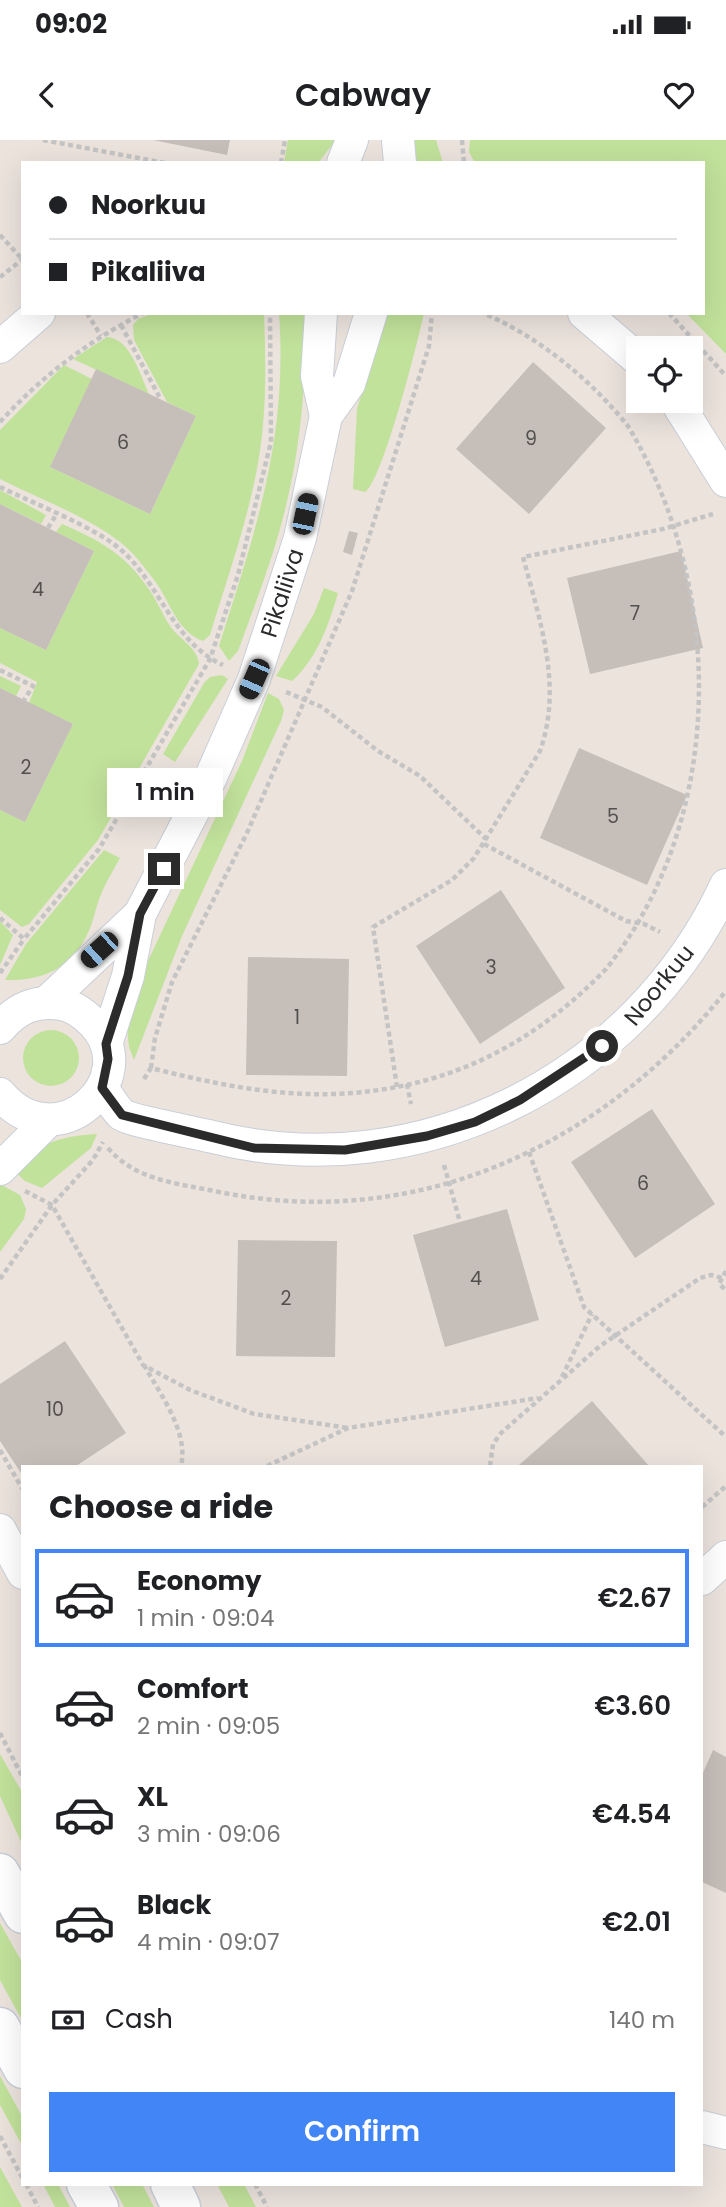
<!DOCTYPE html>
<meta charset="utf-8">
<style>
:root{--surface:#fff;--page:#f2f2f2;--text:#202124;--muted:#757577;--line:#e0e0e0;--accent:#4185f6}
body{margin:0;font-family:Poppins,sans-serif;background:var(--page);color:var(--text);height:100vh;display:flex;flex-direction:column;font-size:26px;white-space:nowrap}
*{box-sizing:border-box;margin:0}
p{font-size:23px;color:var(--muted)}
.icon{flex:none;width:38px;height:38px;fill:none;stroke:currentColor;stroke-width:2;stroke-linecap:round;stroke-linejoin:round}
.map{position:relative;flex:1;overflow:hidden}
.panel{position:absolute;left:21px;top:1325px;width:682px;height:721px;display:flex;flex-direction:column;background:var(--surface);border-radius:0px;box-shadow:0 7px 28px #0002}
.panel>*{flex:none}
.hud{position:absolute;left:21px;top:21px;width:684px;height:154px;border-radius:0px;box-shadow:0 7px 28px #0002;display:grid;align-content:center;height:154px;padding:0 28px;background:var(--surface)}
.controls{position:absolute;left:626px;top:196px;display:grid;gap:14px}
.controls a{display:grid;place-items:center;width:77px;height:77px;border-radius:0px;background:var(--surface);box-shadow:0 7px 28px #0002;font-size:35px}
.end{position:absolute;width:32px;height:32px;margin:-16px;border:9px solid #2b2b2b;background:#fff;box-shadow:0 0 0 4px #fff}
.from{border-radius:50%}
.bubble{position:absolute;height:49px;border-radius:0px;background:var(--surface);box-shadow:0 7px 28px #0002;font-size:23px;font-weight:600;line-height:49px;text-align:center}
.car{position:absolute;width:21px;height:42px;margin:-21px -10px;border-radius:9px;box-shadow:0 0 5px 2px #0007;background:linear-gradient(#222 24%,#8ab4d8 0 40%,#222 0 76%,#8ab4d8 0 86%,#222 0)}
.hud b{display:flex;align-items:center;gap:24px;height:66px;font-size:26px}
.hud b+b{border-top:2px solid var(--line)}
.hud i{width:18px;height:18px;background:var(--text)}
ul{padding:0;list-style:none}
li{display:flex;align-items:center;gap:21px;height:98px;margin:0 14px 10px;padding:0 14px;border:4px solid transparent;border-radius:0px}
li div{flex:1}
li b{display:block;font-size:26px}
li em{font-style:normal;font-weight:600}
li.on{border-color:var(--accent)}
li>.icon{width:63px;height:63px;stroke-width:1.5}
h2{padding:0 28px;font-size:32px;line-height:84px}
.pay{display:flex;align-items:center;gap:18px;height:77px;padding:0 28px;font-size:26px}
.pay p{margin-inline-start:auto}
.primary-button{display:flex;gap:14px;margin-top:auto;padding:14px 28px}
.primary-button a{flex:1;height:80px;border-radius:0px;background:var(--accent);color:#fff;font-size:28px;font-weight:600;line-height:80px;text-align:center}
.status{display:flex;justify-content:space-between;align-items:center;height:49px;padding:0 35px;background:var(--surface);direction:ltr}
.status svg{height:19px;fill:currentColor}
header{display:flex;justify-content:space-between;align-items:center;height:91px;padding:0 28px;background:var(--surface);font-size:32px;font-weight:600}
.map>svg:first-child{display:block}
.green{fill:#c1e29b}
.building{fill:#c5beb9}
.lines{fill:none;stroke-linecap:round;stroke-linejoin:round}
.street-casing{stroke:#c9cfd8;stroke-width:34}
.secondary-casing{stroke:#c9cfd8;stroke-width:41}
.path{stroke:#c4c4c4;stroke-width:4.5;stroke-dasharray:5 3.5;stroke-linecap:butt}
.street{stroke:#fff;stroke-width:32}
.secondary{stroke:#fff;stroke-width:38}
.route{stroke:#2b2b2b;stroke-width:9}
.labels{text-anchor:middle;stroke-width:5;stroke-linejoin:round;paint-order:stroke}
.number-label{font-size:19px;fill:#52504e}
.street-label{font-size:23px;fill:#2b2b2b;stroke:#fff}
</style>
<div class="status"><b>09:02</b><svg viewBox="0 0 49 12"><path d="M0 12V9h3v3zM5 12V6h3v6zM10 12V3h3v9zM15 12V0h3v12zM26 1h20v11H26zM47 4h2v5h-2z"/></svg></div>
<header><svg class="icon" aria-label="back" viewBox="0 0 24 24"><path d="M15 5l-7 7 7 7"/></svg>Cabway<svg class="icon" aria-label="heart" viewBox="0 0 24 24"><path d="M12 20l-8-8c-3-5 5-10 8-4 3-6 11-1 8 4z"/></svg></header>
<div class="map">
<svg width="726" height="2067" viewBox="0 0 726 2067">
<rect width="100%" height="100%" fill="#ece3dd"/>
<g class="green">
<polygon points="288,0 336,0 318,23 284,23"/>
<polygon points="412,0 436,0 443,23 416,23"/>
<polygon points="470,0 726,0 726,214 686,173 704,173 704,23 475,23 469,12"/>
<path d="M153 173H264C266 227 267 281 256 334 245 389 226 442 210 495L203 501C174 490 170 458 151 436 144 427 136 416 127 408 97 380 37 358 0 339V290L64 225 92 239 50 327 150 374 196 276 167 262 134 200 133 185 138 179Z"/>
<path d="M279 173H307C306 238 301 307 285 370 273 418 255 465 238 511L229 521 219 506C256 389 288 298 279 173Z"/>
<path d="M385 173H424C418 201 383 339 365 352L353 349 357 269Z"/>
<path d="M107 197C131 199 140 235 149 254L73 219Z"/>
<polygon points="0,350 46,375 41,384 0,364"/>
<path d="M62 384C99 400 125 414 148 448 157 460 162 474 170 486 179 499 198 508 199 524L98 700 29 784 22 787 0 770V670L25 682 73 584 29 563 37 542 0 523V488L46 510 94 411 56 392Z"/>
<path d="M324 448 338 453C329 484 317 519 292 541L276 536 314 474Z"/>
<polygon points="222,535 228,539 175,622 163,614 204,543 210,537"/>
<polygon points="0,536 21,546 16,556 0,548"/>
<polygon points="268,553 279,559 284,570 281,581 182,796 134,920 129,907 127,888 139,840 242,621"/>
<path d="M104 710 120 718C114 729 107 740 102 752 96 765 94 780 88 793 71 829 43 841 5 840L26 804Z"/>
<polygon points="0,781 13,795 0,825"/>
<circle cx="51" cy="918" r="28"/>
<path d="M97 994 91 1008 42 1048 25 1041 11 1028C46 1003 53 997 97 994Z"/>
<polygon points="0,1044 20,1055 26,1069 24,1079 0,1112"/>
<polygon points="0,1614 23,1654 23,1706 0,1656"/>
<polygon points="0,1783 23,1824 23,1882 0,1840"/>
<polygon points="0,1936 23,1978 23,2007 0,1965"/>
<polygon points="0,2027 22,2067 0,2067"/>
<polygon points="43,2044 58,2044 70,2067 55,2067"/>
<polygon points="112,2044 142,2044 154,2067 124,2067"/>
<polygon points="217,2044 244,2044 256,2067 229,2067"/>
</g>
<g class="building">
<polygon points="153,0 230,0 227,15"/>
<polygon points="533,222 606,288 529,374 456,309"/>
<polygon points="96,229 196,276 150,374 50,327"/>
<polygon points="0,364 94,411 46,510 0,488"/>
<polygon points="349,391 358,393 352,415 343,412"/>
<polygon points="681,411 703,508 590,534 567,438"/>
<polygon points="0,548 73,584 25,682 0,670"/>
<polygon points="579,608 687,655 647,745 540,698"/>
<polygon points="148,643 156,648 145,667 136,662"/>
<polygon points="501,750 565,848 480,904 416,806"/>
<polygon points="248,817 349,819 347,936 246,935"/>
<polygon points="652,969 715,1064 635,1118 571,1022"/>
<polygon points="507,1069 539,1180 445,1207 413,1095"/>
<polygon points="238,1100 337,1101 335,1217 236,1216"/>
<polygon points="65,1201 126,1293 76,1326 23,1326 23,1336 0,1301 0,1244"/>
<polygon points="592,1261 649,1326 521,1326 519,1325"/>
<polygon points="713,1610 726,1617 726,1753 702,1742 702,1635"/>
</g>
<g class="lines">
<defs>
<g id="street">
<polyline points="398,0 400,23"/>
<polyline points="343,23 352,0"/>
<polyline points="321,173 317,236 326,276"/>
<polyline points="584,173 639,220"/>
<polyline points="0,207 39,173"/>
<polyline points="676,261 726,341"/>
<polyline points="47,862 140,774"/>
<path d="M0 888C17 868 35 860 61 864 74 866 84 874 93 883 146 938 57 1022 0 954"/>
<polyline points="106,904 128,836 140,774 210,639 254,539 300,398 326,276 349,244 371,173"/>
<path d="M102 948C108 956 114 967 121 974 130 981 197 993 213 997 421 1049 637 937 726 745"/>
<polyline points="0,1029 48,981"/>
<polyline points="0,1390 23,1433"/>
<polyline points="702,1439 726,1417"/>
<polyline points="702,1987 726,1993"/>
</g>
<g id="secondary">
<polyline points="0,1733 23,1774"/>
<polyline points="0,1887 23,1929"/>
<polyline points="86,2044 99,2067"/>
<polyline points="170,2044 181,2067"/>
</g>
</defs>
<use href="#street" class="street-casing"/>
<use href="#secondary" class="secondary-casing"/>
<g class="path">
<polyline points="43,0 165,23"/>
<polyline points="462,0 464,23"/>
<polyline points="281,23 285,0"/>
<polyline points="0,95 22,119"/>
<polyline points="0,137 23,119"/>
<polyline points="87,173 101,196"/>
<polyline points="669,173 726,236"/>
<polyline points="121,185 161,260"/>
<path d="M0 282C42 236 87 202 143 173"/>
<path d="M0 347C33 363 94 387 120 409 160 443 172 502 223 525"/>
<polyline points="48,388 56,375"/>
<polyline points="0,530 33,546 24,560"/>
<polyline points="286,552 322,567 378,611 420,636 486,699"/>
<polyline points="484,704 626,781 644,784 660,792"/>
<polyline points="0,778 24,799 99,709 210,519 238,435 271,302 270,173"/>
<polyline points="0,833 24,799"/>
<polyline points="151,928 155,898 172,842 247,693 352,451 429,206 432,173"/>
<path d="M144 939 151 928C250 953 334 967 434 938 501 918 558 879 606 829 726 679 726 449 628 286 590 239 539 197 483 173"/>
<polyline points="407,944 411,964"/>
<path d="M397 947 373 787 452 740 474 718 540 611C563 547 540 481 523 417L663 389 713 374"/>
<path d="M108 1008C136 1041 177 1043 219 1052 418 1092 602 1006 726 851"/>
<polyline points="529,1012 584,1167 726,1297"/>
<polyline points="444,1025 460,1082"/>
<polyline points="25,1051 52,1065 143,1225 190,1250 254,1274 348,1288"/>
<polyline points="726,1131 719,1144 726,1150"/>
<polyline points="0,1139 52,1065 93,1020 103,1002"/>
<path d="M144 1225C160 1254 189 1292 181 1326"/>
<polyline points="562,1237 592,1174"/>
<polyline points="0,1310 23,1350"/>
<polyline points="267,1326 348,1288 538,1258"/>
<polyline points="490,1326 493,1304 501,1293 600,1206 700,1138 711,1135 722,1138"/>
<polyline points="702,1367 726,1346"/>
<polyline points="0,1593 23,1638"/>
<polyline points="0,1996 23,2039"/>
<polyline points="26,2044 38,2067"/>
<polyline points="255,2044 267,2067"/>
</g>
<use href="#street" class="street"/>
<use href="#secondary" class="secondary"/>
</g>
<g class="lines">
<polyline class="route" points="164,729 140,774 128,836 106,904 108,919 102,948 122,975 254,1008 345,1010 427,996 475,982 520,960 602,906"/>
</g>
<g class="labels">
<g class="number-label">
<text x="531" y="305">9</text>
<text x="123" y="309">6</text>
<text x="38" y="456">4</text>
<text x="635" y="480">7</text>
<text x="26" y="634">2</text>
<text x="613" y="683">5</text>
<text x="491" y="834">3</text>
<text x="297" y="884">1</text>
<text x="643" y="1050">6</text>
<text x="476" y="1145">4</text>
<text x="286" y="1165">2</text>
<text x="55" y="1276">10</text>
</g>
<g class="street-label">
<text transform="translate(282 453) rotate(-72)" y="8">Pikaliiva</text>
<text transform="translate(659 845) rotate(-51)" y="8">Noorkuu</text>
</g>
</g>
</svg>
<div class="controls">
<a><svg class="icon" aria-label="locate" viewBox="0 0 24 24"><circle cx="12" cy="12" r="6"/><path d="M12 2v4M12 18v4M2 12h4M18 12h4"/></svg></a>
</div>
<i class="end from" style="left:602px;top:906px"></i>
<i class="end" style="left:164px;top:729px"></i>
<div class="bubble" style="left:107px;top:628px;width:116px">1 min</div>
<i class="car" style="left:305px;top:374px;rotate:12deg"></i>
<i class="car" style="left:254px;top:539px;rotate:204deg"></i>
<i class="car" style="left:99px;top:810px;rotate:228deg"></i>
<div class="hud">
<b><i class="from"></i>Noorkuu</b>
<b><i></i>Pikaliiva</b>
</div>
<section class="panel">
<h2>Choose a ride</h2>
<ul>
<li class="on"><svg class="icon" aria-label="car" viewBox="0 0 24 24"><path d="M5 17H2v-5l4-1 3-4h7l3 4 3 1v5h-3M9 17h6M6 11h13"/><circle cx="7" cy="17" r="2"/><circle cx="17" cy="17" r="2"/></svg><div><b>Economy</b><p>1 min · 09:04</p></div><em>€2.67</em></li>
<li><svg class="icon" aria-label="car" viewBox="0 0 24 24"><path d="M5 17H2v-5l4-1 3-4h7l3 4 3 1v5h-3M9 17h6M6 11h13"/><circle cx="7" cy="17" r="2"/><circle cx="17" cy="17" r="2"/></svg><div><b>Comfort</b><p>2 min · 09:05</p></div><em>€3.60</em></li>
<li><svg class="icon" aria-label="car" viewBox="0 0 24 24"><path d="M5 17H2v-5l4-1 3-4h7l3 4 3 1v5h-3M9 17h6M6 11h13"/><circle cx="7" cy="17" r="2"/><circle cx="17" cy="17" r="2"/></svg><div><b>XL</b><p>3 min · 09:06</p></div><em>€4.54</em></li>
<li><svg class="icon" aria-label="car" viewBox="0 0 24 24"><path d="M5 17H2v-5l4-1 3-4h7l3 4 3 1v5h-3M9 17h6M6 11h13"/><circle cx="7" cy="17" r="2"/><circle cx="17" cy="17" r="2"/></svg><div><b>Black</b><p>4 min · 09:07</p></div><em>€2.01</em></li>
</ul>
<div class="pay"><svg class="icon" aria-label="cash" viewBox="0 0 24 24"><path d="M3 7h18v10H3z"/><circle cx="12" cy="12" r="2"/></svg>Cash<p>140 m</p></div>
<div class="primary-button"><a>Confirm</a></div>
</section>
</div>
